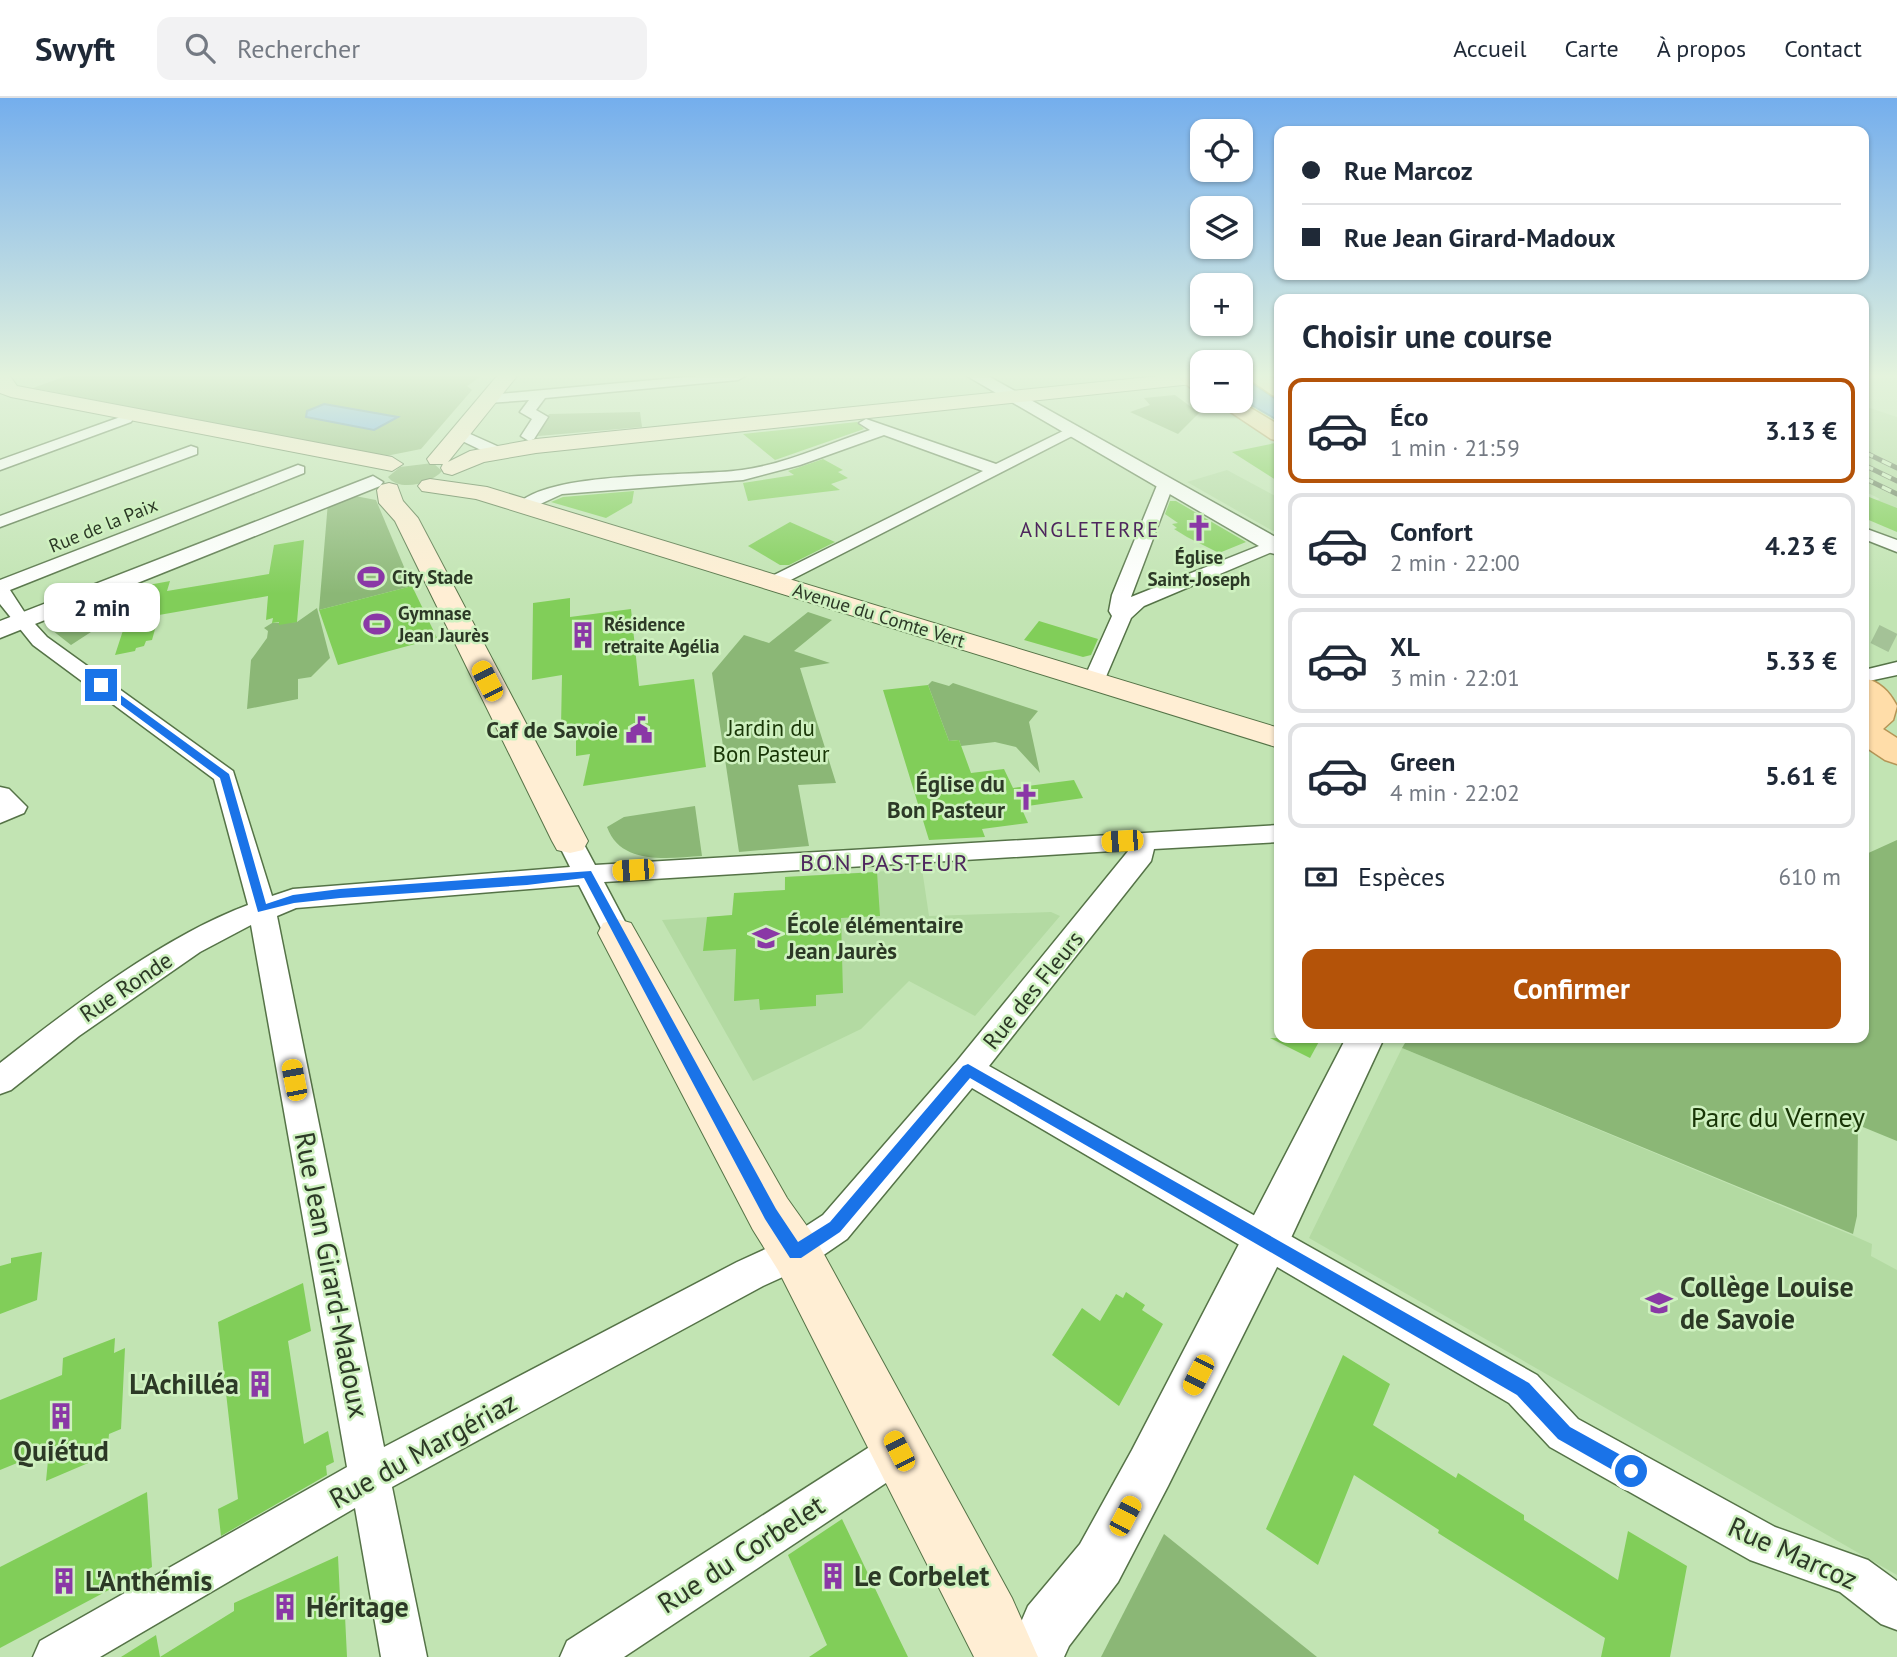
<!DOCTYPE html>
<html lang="fr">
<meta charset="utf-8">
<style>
:root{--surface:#fff;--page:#f2f2f3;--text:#1f2937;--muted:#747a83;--line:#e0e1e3;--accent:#b45309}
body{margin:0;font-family:"PT Sans",sans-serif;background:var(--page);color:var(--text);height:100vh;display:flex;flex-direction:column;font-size:26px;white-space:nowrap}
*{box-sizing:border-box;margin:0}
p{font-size:23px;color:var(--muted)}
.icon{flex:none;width:38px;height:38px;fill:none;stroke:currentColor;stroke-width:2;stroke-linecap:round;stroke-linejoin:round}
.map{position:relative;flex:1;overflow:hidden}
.sheet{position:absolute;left:1274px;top:196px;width:595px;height:749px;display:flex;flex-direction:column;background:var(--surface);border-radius:14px;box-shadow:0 2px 5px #0004}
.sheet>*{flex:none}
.guide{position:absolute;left:1274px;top:28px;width:595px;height:154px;border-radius:14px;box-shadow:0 2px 5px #0004;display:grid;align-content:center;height:154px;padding:0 28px;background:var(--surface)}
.controls{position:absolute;left:1190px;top:21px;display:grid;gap:14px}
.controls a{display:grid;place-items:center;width:63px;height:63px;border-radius:14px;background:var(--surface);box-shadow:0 2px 5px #0004;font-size:35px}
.end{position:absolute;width:32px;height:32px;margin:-16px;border:9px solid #1a73e8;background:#fff;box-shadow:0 0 0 4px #fff}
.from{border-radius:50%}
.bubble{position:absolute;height:49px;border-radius:14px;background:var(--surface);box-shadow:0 2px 5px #0004;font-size:23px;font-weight:800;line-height:49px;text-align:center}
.car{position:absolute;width:21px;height:42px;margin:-21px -10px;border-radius:9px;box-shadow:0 0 5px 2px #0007;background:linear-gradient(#f5c518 24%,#345 0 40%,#f5c518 0 76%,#345 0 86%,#f5c518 0)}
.guide b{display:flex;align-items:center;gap:24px;height:66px;font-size:26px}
.guide b+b{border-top:2px solid var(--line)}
.guide i{width:18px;height:18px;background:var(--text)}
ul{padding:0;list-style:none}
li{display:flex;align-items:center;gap:21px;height:105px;margin:0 14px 10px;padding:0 14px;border:4px solid var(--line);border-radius:14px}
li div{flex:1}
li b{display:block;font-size:26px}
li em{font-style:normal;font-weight:800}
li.current{border-color:var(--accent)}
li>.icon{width:63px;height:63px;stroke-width:1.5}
h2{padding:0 28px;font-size:32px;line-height:84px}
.pay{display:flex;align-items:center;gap:18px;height:77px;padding:0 28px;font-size:26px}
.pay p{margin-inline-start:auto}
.action{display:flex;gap:14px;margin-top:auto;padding:14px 28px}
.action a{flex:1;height:80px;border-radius:14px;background:var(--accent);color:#fff;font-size:28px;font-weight:800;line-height:80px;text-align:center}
header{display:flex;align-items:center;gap:42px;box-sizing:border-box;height:98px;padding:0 35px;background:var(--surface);border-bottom:2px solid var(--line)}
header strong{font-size:33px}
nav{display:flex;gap:38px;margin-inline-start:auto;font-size:24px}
.search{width:490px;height:63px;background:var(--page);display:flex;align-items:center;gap:18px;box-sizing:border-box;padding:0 24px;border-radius:14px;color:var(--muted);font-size:26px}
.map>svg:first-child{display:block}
.built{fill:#b3daa2}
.green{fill:#8bb776}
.water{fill:#67a4f5;stroke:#5584b7;stroke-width:2}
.building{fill:#81ce59}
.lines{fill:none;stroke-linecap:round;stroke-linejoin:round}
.minor-tunnel{stroke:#a4c297;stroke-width:20;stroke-dasharray:20 10;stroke-linecap:butt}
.minor-casing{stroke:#557347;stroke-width:3}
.tertiary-casing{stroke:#557347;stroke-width:3}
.secondary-casing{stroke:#557347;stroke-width:2}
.primary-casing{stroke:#b59556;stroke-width:3}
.minor{fill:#fff;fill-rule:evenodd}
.tertiary{fill:#fff;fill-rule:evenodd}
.secondary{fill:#ffeed4;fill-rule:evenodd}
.primary{fill:#ffdda9;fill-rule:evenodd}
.rail-casing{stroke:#65795b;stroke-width:5}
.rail{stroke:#cff1c0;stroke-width:3.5;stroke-dasharray:10;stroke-linecap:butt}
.route{fill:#1a73e8}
.labels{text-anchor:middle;stroke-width:5;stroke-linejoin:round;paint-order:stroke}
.far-street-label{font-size:19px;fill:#2c3926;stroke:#cff1c0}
.far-poi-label{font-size:19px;font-weight:bold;fill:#2c3926;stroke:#cff1c0;text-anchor:start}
.far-neighbourhood-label{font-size:21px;letter-spacing:2px;fill:#4e275d;stroke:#cff1c0}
.park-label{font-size:23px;fill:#183506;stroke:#cff1c0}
.poi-label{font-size:23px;font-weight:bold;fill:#2c3926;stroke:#cff1c0;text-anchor:end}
.street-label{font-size:23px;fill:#2c3926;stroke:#cff1c0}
.neighbourhood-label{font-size:24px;letter-spacing:2px;fill:#4e275d;stroke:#cff1c0}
.near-park-label{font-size:28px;fill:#183506;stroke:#cff1c0}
.near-street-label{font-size:28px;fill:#2c3926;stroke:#cff1c0}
.near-poi-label{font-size:28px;font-weight:bold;fill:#2c3926;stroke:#cff1c0;text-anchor:start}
</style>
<header>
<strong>Swyft</strong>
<div class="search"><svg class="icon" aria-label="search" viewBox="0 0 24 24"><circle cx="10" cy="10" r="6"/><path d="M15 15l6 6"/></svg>Rechercher</div>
<nav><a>Accueil</a><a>Carte</a><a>À propos</a><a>Contact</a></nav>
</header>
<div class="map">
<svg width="1897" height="1559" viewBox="0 0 1897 1559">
<rect width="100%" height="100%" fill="#c2e4b3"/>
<g class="built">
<polygon points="1864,308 1897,319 1897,415 1872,406 1880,401 1864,393"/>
<polygon points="1227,372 1279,400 1279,431 1273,433 1187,384"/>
<polygon points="922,771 929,818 1051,814 1060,818 975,918 909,883 861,931 753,983 662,822 784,814 785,779"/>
<polygon points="1402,950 1854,1138 1872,1146 1871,1158 1897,1172 1897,1477 1309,1140"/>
</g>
<g class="green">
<polygon points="66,278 477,278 480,279 467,288 472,292 421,351 381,359 33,290"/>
<polygon points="1175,297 1199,315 1178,336 1130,314 1150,307 1144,300"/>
<polygon points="640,314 642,329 538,338 549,316"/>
<path d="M433 365 442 373C431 386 399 394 388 379L400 369Z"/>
<polygon points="355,398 376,402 412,488 319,512 328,404"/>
<polygon points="129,486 125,506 82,513 79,526 101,522 91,534 71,547 48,529 59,514"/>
<polygon points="317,510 330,560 311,579 298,581 298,601 247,611 251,562 267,540 268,533 264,530 272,525 297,524"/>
<polygon points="808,514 832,522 794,553 830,565 800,570 836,685 798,687 809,748 739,754 712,575 744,537 769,545"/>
<polygon points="932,583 949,588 953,585 1038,613 1029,624 1040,675 1016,649 995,644 961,648 959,642 949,643 928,587"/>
<path d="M695 708 702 758C669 760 621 768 607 729L624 719Z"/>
<polygon points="1897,742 1897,1043 1858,1027 1857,1118 1853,1136 1402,950 1408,940 1864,940 1864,757"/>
<polygon points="1164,1436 1317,1559 1101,1559"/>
</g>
<g class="water">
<polygon points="1241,278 1279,303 1279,323 1241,301"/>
<polygon points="324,306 398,319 374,332 306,319 307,313"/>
</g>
<g class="building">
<polygon points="857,324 864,331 775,362 743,336"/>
<polygon points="1275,345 1279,345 1279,384 1232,354"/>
<polygon points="823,361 843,372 838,374 848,380 831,386 840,392 748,403 743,385 794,377 788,373"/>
<polygon points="634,393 632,405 606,420 551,404 563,399"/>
<polygon points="1864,397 1897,410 1897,434 1864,420"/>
<polygon points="1170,403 1176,403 1246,444 1219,455 1187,439 1174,431 1177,430 1172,426 1178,425 1165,416"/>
<polygon points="790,424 835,444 789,467 780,467 748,448"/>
<polygon points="304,442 297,524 279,527 279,524 272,525 273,520 266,522 268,498 159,517 152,542 146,543 144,548 136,550 135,553 115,557 128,517 120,519 128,499 139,498 143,488 170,483 167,493 269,476 274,447"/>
<polygon points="412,488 437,540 338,567 319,512"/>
<polygon points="570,500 570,519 631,511 639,588 694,581 706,669 583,688 590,656 576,658 576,628 561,629 562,577 532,582 533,505"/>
<polygon points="1039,523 1098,541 1091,557 1083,559 1024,542"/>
<polygon points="928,587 949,643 959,642 971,675 1004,671 1013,690 1074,682 1083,700 1021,709 1028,725 982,731 985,739 929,742 883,592"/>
<polygon points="877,774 880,818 841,820 843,895 816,897 816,908 760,912 759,901 734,903 736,851 703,853 707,819 732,817 734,795 785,792 785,779"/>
<polygon points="1270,940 1321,940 1310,960"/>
<polygon points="42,1154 37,1202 0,1216 0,1168 11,1165 11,1160"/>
<polygon points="303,1185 311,1233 288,1243 304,1346 328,1333 334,1364 326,1368 327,1377 221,1438 218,1411 238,1401 218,1224"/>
<polygon points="1126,1194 1145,1207 1142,1212 1163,1226 1119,1308 1052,1257 1082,1210 1100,1223 1116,1196 1123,1200"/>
<polygon points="115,1240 114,1255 125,1250 121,1331 109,1336 107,1357 46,1383 49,1352 0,1372 0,1302 62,1277 63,1260"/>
<polygon points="1343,1257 1390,1286 1373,1327 1456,1380 1458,1375 1508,1407 1524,1417 1524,1422 1618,1482 1628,1433 1687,1468 1670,1559 1601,1559 1605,1540 1438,1435 1439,1432 1354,1377 1318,1467 1266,1431"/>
<polygon points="147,1394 152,1469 0,1550 0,1469"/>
<polygon points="842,1421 890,1522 908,1559 809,1559 827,1547 788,1457"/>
<polygon points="338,1458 341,1520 345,1518 347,1559 160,1559 234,1513 234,1505"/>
<polygon points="156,1537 160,1559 121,1559"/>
</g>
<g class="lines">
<polyline class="minor-tunnel" points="1875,536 1897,547"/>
<defs>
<g id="minor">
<polygon points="698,278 745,278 738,282 545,300 536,312 548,319 534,341 529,343 521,338 532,321 520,314 529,302 488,305 481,301 488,297"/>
<polygon points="126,317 133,321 131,324 0,372 0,362"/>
<path d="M866 321 996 366 1069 330 1074 328 1082 333 775 490 766 484 768 480 983 373 884 337 800 367 743 382 562 396 525 413 516 408C546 372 692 379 742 372 786 366 828 346 870 332L859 325Z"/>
<polygon points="459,331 497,348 499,351 497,354 485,354 454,339 451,336"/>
<polygon points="191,348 197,350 197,356 0,429 0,418"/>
<path d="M298 367 304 369V375L10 492 25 515 47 539 233 673 272 798 293 791 570 769 557 743 561 737 570 734 579 737 595 767 1279 727V744L1154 751 1151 763 989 968 1537 1277 1578 1321 1775 1429 1868 1462 1897 1483V1532L1881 1526 1840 1494 1750 1462 1550 1349 1509 1305 972 990 847 1141 809 1167 763 1188 392 1389 427 1559H381L355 1410 100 1559H33L40 1543 347 1369 251 827 200 854 79 938 11 992 0 996V965C70 910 164 838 248 807L214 681 33 547 0 506V482ZM1129 752 957 963 823 1117 783 1143 737 1164 384 1349 277 818 296 810 579 787 607 842 617 845 627 842 631 835 604 784Z"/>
<polygon points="1166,380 1174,385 1131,499 1279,440 1279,451 1144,508 1131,520 1102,588 1086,588 1083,583 1112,518 1109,513 1112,497 1158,385"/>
<polygon points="1864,430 1897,442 1897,454 1864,441"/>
<polygon points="1897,564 1897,577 1864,584 1864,572"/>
<polygon points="0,689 9,691 27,709 24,715 0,725"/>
<polygon points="899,1333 913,1339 919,1353 913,1367 624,1559 560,1559 567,1543 885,1339"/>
</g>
<g id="tertiary">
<polygon points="967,278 988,278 1279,441 1279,457 1271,455"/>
<polygon points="373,378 383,384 380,388 0,540 0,523"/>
<polygon points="1346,940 1384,940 1283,1157 1168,1388 1118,1484 1069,1548 1064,1559 1006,1559 1028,1508 1080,1446 1132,1352"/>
</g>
<g id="secondary">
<polygon points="0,278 10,278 17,288 392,359 403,366 392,373 11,299 0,295"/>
<polygon points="497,278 517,278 448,364 470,353 536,341 1160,278 1202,278 1202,285 536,355 484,364 452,377 444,375 441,370 443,366 430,366 427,361"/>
<polygon points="430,381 487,389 1279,630 1279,650 476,401 422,393 418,388 422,383"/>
<polygon points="389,385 397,387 403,403 418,420 588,743 583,752 570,755 557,752 552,743 395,423 379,405 377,392 381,387"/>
<polygon points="617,821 631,825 787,1100 814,1138 1012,1500 1038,1559 974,1559 778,1172 753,1132 598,835 603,825"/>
</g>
<g id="primary">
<polygon points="1175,278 1202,280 1202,295 1195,293"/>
<polygon points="1245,278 1268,278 1279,284 1279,299 1272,297"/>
<polygon points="1214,303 1239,303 1279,327 1279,343 1271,341"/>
<path d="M1864 580C1880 584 1889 593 1897 608L1893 622 1883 631 1897 640V666L1885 662 1864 648Z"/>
</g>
</defs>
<use href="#minor" class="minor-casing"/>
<use href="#tertiary" class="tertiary-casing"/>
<use href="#secondary" class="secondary-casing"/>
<use href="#primary" class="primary-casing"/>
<use href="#minor" class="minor"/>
<use href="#tertiary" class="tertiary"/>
<use href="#secondary" class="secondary"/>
<use href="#primary" class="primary"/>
<defs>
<g id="rail">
<polyline points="1864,354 1897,370"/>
<polyline points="1864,367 1897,383"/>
<polyline points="1864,380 1897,396"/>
</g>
</defs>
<use href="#rail" class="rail-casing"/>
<use href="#rail" class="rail"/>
</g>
<linearGradient id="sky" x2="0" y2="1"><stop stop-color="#74aeed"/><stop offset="0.56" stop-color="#e4f3dd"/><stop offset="1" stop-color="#e4f3dd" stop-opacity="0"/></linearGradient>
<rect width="1897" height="496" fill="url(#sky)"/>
<polygon class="route" points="97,585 104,585 229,676 266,806 293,797 340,791 591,773 776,1111 798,1144 830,1124 963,968 968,966 1529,1285 1570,1329 1637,1366 1640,1373 1637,1379 1631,1382 1625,1379 1558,1341 1517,1297 970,980 840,1134 801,1160 790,1160 765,1121 584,780 527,787 340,800 294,805 258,814 220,680 97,589"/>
<defs>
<symbol id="church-bare" viewBox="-9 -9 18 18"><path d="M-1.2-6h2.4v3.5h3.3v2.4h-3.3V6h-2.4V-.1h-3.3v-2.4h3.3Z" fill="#8a38a6" stroke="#cff1c0" stroke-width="2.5" paint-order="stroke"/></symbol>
<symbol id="stadium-bare" viewBox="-9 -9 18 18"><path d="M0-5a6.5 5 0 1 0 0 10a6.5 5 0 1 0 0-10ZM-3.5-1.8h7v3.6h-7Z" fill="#8a38a6" stroke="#cff1c0" stroke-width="2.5" paint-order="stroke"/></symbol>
<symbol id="building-bare" viewBox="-9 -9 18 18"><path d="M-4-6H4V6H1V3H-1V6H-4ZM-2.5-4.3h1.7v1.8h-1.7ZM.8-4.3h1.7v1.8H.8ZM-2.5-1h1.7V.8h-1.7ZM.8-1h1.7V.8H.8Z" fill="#8a38a6" stroke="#cff1c0" stroke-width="2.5" paint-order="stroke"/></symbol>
<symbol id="civic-bare" viewBox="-9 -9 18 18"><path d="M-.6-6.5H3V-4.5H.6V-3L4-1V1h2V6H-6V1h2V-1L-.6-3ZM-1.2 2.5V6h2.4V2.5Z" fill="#8a38a6" stroke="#cff1c0" stroke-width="2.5" paint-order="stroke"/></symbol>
<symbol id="school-bare" viewBox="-9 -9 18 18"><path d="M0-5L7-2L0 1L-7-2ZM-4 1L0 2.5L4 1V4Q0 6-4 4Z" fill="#8a38a6" stroke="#cff1c0" stroke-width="2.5" paint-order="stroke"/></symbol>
</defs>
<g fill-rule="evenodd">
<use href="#church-bare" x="1180" y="411" width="38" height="38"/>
<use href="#stadium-bare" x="352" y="460" width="38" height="38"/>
<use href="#stadium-bare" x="358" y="507" width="38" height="38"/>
<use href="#building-bare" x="564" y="518" width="38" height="38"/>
<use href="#civic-bare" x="620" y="613" width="38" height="38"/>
<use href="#church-bare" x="1007" y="680" width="38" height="38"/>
<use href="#school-bare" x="747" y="821" width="38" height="38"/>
<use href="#school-bare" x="1640" y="1186" width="38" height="38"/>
<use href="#building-bare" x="241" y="1267" width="38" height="38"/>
<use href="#building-bare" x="42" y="1299" width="38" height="38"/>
<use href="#building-bare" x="814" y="1459" width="38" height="38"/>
<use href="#building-bare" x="45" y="1464" width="38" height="38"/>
<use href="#building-bare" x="266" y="1490" width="38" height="38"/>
</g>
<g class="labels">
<g class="far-street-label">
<text transform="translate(103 427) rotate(-22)" y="7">Rue de la Paix</text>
<text transform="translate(879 517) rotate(17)" y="7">Avenue du Comte Vert</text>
</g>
<g class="far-poi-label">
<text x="1199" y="466" text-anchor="middle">Église<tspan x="1199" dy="22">Saint-Joseph</tspan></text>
<text x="392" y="486">City Stade</text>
<text x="398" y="522">Gymnase<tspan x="398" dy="22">Jean Jaurès</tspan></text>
<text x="604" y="533">Résidence<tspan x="604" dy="22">retraite Agélia</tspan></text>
</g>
<g class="far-neighbourhood-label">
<text x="1090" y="439">ANGLETERRE</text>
</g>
<g class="park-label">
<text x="771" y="638">Jardin du<tspan x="771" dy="26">Bon Pasteur</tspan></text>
</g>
<g class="poi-label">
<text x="618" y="640">Caf de Savoie</text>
<text x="1005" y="694">Église du<tspan x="1005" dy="26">Bon Pasteur</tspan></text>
<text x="787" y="835" text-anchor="start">École élémentaire<tspan x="787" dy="26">Jean Jaurès</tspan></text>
</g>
<g class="street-label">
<text transform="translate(126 889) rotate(-34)" y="8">Rue Ronde</text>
<text transform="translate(1033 892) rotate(-51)" y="8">Rue des Fleurs</text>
</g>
<g class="neighbourhood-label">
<text x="885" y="773">BON PASTEUR</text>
</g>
<g class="near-park-label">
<text x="1778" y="1029">Parc du Verney</text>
</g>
<g class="near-street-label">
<text transform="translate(332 1177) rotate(79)" y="10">Rue Jean Girard-Madoux</text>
<text transform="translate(423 1352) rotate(-29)" y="10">Rue du Margériaz</text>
<text transform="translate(1793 1455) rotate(24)" y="10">Rue Marcoz</text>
<text transform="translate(741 1456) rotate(-33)" y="10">Rue du Corbelet</text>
</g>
<g class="near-poi-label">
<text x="1680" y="1199">Collège Louise<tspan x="1680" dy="32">de Savoie</tspan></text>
<text x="239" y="1296" text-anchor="end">L'Achilléa</text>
<text x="61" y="1363" text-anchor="middle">Quiétud</text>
<text x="854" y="1488">Le Corbelet</text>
<text x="85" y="1493">L'Anthémis</text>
<text x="306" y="1519">Héritage</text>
</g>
</g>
</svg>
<div class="controls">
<a><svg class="icon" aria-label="locate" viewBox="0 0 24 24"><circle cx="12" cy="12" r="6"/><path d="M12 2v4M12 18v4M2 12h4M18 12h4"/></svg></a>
<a><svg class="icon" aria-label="layers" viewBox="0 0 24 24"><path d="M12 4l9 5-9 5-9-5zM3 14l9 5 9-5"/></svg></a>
<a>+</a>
<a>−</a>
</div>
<i class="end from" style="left:1631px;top:1373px"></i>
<i class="end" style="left:101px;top:587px"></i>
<div class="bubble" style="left:44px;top:485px;width:116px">2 min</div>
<i class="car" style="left:487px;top:583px;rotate:333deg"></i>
<i class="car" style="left:1122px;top:743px;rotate:266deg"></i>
<i class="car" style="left:633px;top:772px;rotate:266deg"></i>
<i class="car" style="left:294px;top:982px;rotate:349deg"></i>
<i class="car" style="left:1198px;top:1277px;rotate:207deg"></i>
<i class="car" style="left:899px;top:1353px;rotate:333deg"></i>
<i class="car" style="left:1125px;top:1418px;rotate:28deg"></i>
<div class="guide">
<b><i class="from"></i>Rue Marcoz</b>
<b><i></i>Rue Jean Girard-Madoux</b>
</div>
<section class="sheet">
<h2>Choisir une course</h2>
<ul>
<li class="current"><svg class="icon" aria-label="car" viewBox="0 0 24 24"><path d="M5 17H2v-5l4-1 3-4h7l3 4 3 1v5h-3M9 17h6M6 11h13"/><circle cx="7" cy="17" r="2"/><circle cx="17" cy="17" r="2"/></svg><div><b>Éco</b><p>1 min · 21:59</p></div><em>3.13 €</em></li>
<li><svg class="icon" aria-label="car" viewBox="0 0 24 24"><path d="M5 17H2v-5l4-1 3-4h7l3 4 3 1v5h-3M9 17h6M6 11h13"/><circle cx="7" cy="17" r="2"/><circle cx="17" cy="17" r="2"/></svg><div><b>Confort</b><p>2 min · 22:00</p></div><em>4.23 €</em></li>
<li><svg class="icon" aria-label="car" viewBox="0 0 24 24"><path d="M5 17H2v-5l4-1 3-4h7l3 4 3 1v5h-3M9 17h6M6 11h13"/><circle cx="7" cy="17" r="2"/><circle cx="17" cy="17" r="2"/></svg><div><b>XL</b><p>3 min · 22:01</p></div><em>5.33 €</em></li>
<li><svg class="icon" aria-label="car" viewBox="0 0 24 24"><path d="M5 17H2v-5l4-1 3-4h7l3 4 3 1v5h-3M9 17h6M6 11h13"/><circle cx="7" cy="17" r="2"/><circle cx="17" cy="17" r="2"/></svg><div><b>Green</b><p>4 min · 22:02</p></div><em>5.61 €</em></li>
</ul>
<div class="pay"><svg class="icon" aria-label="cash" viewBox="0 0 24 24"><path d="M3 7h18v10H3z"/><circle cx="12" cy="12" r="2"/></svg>Espèces<p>610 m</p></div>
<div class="action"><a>Confirmer</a></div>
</section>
</div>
